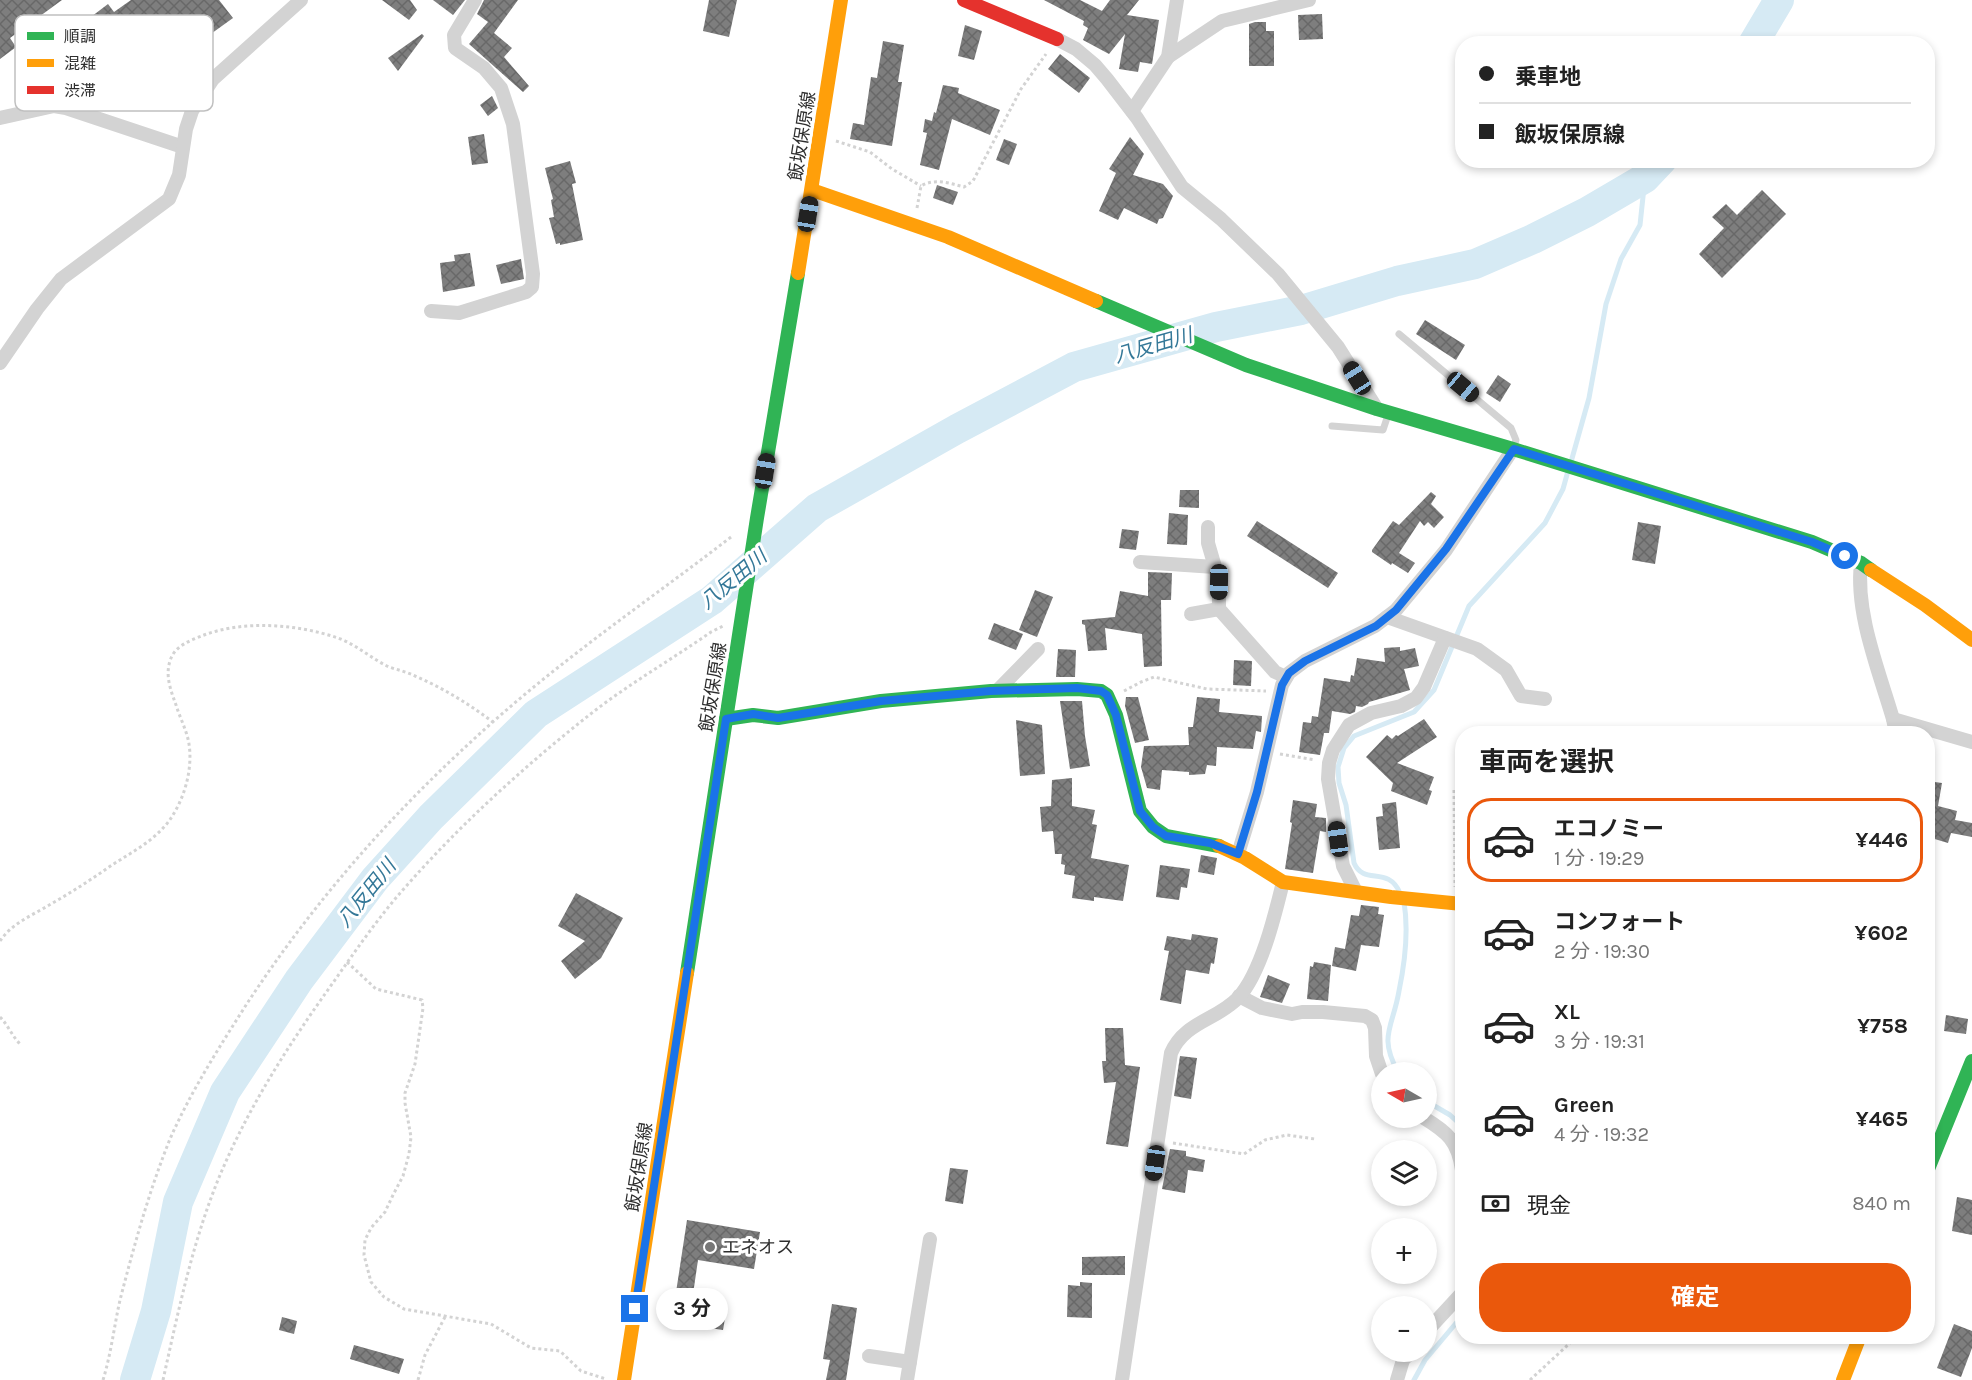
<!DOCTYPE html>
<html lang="ja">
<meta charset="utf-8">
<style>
:root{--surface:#fff;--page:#f6f6f6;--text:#222;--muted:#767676;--line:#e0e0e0;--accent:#ea580c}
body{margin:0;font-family:Karla,"Noto Sans JP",sans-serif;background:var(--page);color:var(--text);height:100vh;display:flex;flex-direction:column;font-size:22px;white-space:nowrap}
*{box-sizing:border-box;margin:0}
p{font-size:20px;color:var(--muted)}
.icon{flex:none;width:33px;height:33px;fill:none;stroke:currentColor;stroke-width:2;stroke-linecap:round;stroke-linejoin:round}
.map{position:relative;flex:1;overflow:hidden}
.sheet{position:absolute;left:1455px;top:726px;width:480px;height:618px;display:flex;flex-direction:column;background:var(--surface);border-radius:24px;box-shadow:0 3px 9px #0003}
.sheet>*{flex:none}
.hud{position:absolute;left:1455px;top:36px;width:480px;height:132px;border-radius:24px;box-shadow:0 3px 9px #0003;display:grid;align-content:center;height:132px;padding:0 24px;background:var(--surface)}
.needle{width:39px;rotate:279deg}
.controls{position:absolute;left:1371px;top:1062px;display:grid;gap:12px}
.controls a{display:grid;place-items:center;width:66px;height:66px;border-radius:50%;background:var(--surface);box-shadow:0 3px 9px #0003;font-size:30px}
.end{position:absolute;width:27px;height:27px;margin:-14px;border:8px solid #1a73e8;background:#fff;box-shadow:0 0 0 3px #fff}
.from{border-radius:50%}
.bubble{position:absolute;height:42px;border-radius:21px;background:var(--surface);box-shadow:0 3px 9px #0003;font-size:20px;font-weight:700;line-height:42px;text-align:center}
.car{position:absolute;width:18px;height:36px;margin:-18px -9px;border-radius:8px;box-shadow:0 0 4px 2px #0007;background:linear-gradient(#222 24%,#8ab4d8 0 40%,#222 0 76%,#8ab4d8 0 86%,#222 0)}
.hud b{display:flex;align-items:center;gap:21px;height:57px;font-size:22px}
.hud b+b{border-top:2px solid var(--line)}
.hud i{width:15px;height:15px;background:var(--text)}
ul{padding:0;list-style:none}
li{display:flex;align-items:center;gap:18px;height:84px;margin:0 12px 9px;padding:0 12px;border:3px solid transparent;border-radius:24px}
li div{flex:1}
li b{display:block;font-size:22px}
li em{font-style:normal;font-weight:700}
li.active{border-color:var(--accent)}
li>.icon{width:54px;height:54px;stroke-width:1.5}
h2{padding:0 24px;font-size:27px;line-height:72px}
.pay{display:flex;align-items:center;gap:15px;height:66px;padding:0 24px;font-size:22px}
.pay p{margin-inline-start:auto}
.action{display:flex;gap:12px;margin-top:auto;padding:12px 24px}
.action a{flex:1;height:69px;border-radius:24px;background:var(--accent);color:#fff;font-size:24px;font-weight:700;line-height:69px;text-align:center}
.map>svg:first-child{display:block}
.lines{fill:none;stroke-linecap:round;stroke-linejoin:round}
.stream{stroke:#d6eaf4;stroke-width:5}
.river{stroke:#d6eaf4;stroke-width:30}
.building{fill:url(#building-cross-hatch)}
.path{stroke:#d3d3d3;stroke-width:3;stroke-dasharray:3 3;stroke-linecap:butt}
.lane{stroke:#d3d3d3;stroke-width:7}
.street{stroke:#d3d3d3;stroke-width:14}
.fast{stroke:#30b455;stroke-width:14}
.slow{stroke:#ff9f0a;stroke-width:14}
.jam{stroke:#e5322d;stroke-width:14}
.route{stroke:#1a73e8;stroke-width:8}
.poi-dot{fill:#777;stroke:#fff;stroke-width:2}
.labels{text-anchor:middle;stroke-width:6;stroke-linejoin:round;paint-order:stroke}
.street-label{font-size:18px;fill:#2e2e2e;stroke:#fff}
.poi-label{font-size:18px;fill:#2e2e2e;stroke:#fff;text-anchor:start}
.water-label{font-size:20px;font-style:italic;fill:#347898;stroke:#fff}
.key{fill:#fff;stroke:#c0c0c0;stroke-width:1.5}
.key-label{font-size:16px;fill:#2e2e2e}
</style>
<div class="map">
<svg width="1972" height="1380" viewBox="0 0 1972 1380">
<defs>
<pattern id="building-cross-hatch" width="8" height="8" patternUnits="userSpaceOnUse" patternTransform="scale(1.5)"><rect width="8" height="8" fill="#7e7e7e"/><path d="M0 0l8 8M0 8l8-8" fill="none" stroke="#686868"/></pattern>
</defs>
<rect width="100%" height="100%" fill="#fff"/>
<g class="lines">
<g class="stream">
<polyline points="1571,462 1589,398 1606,304 1621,259 1640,225 1645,178"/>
<path d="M1400 893C1388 865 1364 886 1354 863L1346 805 1339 783 1338 767 1344 748 1354 736 1414 712 1434 690 1469 606 1545 523 1563 489 1568 471"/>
<path d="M1398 1072C1378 1036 1393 1027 1399 991 1405 962 1409 932 1404 902"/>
<polyline points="1426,1101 1450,1115 1462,1126"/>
<polyline points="1414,1380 1425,1360 1462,1316"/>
</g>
<g class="river">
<polyline points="1753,44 1779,0"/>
<polyline points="135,1380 156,1311 178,1202 225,1092 299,980 375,879 431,817 536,714 712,600 817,508 957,429 1074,367 1216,327 1301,310 1397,281 1475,264 1533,239 1587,212 1645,178 1662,160"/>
</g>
</g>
<g class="building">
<polygon points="0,0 62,0 10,38 16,47 0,59"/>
<polygon points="131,0 219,0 233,18 183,54 170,37 143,58 149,65 128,79 132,86 97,109 94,108 78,85 58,82 102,50 83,23 108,4 114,12"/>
<polygon points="382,0 410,0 417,10 409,20"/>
<polygon points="433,0 465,0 453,15"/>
<polygon points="484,0 518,0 494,33 512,48 504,57 529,86 523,92 469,44 488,22 477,14"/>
<polygon points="709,0 737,0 729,37 703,31"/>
<polygon points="1044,0 1080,0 1102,11 1110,0 1139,0 1127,15 1159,20 1152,64 1140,62 1138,72 1119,69 1125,34 1109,54 1083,40 1088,28 1083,25 1084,21"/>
<polygon points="1322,14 1323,39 1299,40 1298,15"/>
<polygon points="1255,22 1266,22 1266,31 1274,31 1274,66 1249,66 1249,24"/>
<polygon points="965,25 982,31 974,60 958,56"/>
<polygon points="422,34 424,36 398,71 388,58"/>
<polygon points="883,41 904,45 898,82 902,82 892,146 850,139 853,123 864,125 871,77 877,78"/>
<polygon points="1060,54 1090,78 1079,93 1048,69"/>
<polygon points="943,85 959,88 958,93 1000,110 990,135 952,119 939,170 920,165 927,133 923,132 925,119 932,121 934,112 936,113"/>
<polygon points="492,96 498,108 488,116 480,105"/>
<polygon points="484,134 488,163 472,165 468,137"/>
<polygon points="1130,137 1144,154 1133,175 1163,184 1173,196 1163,218 1159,219 1157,224 1124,208 1118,220 1099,211 1116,173 1109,169"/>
<polygon points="1004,139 1017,144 1009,165 996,160"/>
<polygon points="570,161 576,183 572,184 583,240 560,245 560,243 556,244 549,218 554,217 551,200 553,199 545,168"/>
<polygon points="937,185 958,192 953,205 933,198"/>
<polygon points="1762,190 1786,214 1722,278 1699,254 1724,228 1712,217 1726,204 1737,215"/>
<polygon points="470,253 475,286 443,292 440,263 455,261 454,255"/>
<polygon points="521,259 524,279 501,284 496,265"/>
<polygon points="1425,320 1465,345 1456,360 1416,334"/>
<polygon points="1498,375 1511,384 1500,402 1486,393"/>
<polygon points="1180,490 1199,490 1199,508 1179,507"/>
<polygon points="1431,492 1436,496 1431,504 1444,517 1434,528 1428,522 1424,526 1420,521 1399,553 1415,563 1408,573 1392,563 1391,565 1372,552 1372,550 1393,521 1399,525"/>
<polygon points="1169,513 1188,515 1187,545 1167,544"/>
<polygon points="1257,521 1338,573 1328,588 1247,536"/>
<polygon points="1638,522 1661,526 1655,564 1632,560"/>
<polygon points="1122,529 1139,531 1136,550 1119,548"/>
<polygon points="1148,572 1172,573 1171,600 1161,600 1162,666 1144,667 1142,634 1105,628 1107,650 1088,651 1085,625 1082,624 1082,620 1115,617 1120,591 1148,596"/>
<polygon points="1035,590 1053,597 1037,637 1019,630"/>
<polygon points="994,623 1023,634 1016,650 988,639"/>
<polygon points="1400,647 1400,651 1415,648 1419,666 1404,669 1410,690 1369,702 1368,704 1362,707 1356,706 1355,712 1350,714 1332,711 1329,733 1324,733 1320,755 1299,752 1303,722 1311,723 1312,716 1318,717 1324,678 1350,682 1351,675 1354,676 1357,658 1385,662 1384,648"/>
<polygon points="1058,649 1076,650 1075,677 1056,677"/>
<polygon points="1234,660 1252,661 1251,686 1233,685"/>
<polygon points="1126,697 1138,697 1149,740 1135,743 1125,706"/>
<polygon points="1197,697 1220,699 1219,712 1262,716 1261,732 1256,731 1253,749 1217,747 1216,766 1207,765 1205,774 1189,775 1189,772 1162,770 1160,790 1147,788 1141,767 1144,746 1189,745 1188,727 1193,727"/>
<polygon points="1060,701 1082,701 1085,736 1090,766 1070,769"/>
<polygon points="1424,719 1437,737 1397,763 1434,777 1429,790 1432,791 1427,805 1391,791 1393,783 1366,757 1387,735 1392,739 1396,735 1398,736"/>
<polygon points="1016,720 1042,725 1045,774 1020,776"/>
<polygon points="1072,778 1072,806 1095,810 1092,824 1097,825 1091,858 1129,865 1123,901 1094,897 1094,901 1072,898 1075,876 1064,874 1065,865 1061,864 1062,854 1055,854 1053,831 1042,832 1040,807 1051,806 1052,780"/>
<polygon points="1928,781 1942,783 1938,806 1957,811 1955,820 1972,823 1972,837 1951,833 1948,843 1928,837"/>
<polygon points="1293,800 1317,804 1315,817 1326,818 1326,832 1320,831 1313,873 1285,869 1292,823 1290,822"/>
<polygon points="1396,802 1400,848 1379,850 1376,817 1383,816 1382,804"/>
<polygon points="1201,855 1217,858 1214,875 1198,872"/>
<polygon points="1160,865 1190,869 1187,888 1181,887 1179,900 1156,897"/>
<polygon points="576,893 623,918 601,958 575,979 561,961 585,941 558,926"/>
<polygon points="1361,905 1379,907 1378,914 1384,915 1379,947 1361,945 1356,971 1332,966 1335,947 1345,949 1351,915 1359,916"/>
<polygon points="1192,934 1218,938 1214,964 1211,963 1209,974 1186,970 1181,1004 1160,1000 1169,951 1164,950 1167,936 1191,940"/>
<polygon points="1314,962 1331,965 1328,1001 1307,999 1310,966 1313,967"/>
<polygon points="1268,975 1290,984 1282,1003 1260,997"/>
<polygon points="1946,1015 1968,1019 1966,1034 1944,1031"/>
<polygon points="1105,1028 1123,1028 1125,1065 1140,1067 1128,1147 1106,1144 1116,1082 1104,1083 1102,1061 1106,1061"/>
<polygon points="1180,1056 1197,1058 1191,1099 1174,1096"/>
<polygon points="1170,1149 1186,1151 1186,1156 1205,1160 1203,1172 1188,1170 1185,1193 1162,1189"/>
<polygon points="950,1168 968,1170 963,1204 945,1201"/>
<polygon points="1957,1197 1972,1200 1972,1235 1952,1231"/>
<polygon points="687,1220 760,1232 754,1269 698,1260 692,1301 727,1307 723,1330 703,1327 704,1322 669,1317 672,1298 675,1299"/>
<polygon points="1125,1256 1125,1275 1082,1275 1082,1257"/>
<polygon points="1080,1282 1092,1283 1092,1318 1067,1317 1068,1285 1080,1286"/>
<polygon points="832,1304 857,1308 846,1380 826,1380 830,1360 823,1359"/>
<polygon points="282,1317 297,1321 294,1334 279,1330"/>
<polygon points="1954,1324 1972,1331 1972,1348 1961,1377 1937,1368"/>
<polygon points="354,1345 404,1359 399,1374 350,1359"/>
</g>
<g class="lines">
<g class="path">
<polyline points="836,141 870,152 892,169 921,186"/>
<path d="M917 208 921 186C935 178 949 183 964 187L973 181 1021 89 1046 54"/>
<polyline points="1124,691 1141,682 1154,677 1207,689 1266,691"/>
<polyline points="1280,754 1315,760"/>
<polyline points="1454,790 1455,887"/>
<path d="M0 941C12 923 33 915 51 904 72 892 92 879 112 865 132 852 154 841 169 821 184 800 193 770 189 744 187 731 180 718 176 705 171 691 165 676 170 661 174 646 191 640 204 635 245 620 297 624 338 638 357 645 372 659 389 667 398 670 407 672 415 676 443 688 469 704 493 722"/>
<polyline points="347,962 376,989 422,1000 423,1008 415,1064 405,1093 405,1103 411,1137 409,1154 403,1176 393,1195 385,1212 371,1228 365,1240 364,1255 371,1282 384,1297 404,1309 491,1324 531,1348 560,1351 581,1371 606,1379"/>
<path d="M0 1017C8 1025 12 1036 20 1044"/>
<polyline points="1173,1143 1244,1154 1265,1140 1287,1135 1315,1139"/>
<path d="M103 1380C111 1354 114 1327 120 1300 134 1246 149 1191 170 1139 191 1091 220 1046 248 1002 318 896 399 805 494 721 569 654 652 598 731 537"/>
<path d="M163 1380C179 1308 194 1235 223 1168 250 1106 286 1049 325 994 352 956 378 917 409 883 463 822 525 766 588 716 627 685 671 660 711 632L723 626"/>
<polyline points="418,1380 425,1355 445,1317"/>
<polyline points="1530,1380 1570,1343 1580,1336"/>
</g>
<g class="lane">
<polyline points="1399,334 1511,428 1516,440 1514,446"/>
<polyline points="1332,426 1383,430 1388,415"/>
</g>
<g class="street">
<polyline points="1057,39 1076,49 1095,65 1107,79 1137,118 1182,187 1221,219 1278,274 1338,347 1377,409"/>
<polyline points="1168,57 1222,21 1309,0"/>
<polyline points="1132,111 1168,57 1177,0"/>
<polyline points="0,118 54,106 66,108 183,147"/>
<polyline points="431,311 459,313 526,292 532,287 533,274 513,124 501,88 484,68 455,48 454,35 475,0"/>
<polyline points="0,363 37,309 61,279 169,199 179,175 186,129 192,111 213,79 301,0"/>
<polyline points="1208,527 1208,543 1215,567"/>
<polyline points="1140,562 1215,567 1219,582 1219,609 1275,672 1286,677"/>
<path d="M1861 563C1855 613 1879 671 1893 719L1896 734"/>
<polyline points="1191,614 1219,609"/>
<polyline points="1387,617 1477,649 1506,670 1521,696 1545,699"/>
<polyline points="998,690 1038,649"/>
<polyline points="1893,719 1972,742"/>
<polyline points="1238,854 1257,792 1282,685 1289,673 1305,661 1375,626 1396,610 1446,550 1513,449"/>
<polyline points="1356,892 1343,866 1328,779 1329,763 1333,750 1349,725 1371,713 1401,706 1416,698 1424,687 1445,638"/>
<polyline points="1239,996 1262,1008 1292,1014 1302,1012 1323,1012 1365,1016 1372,1020 1375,1028 1376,1056 1382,1074"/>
<path d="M1424 1118C1447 1132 1458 1141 1462 1170"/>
<polyline points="1426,1332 1462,1293"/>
<polyline points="869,1356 910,1362"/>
<polyline points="907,1380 930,1239"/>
<path d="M1122 1380 1171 1053C1184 1022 1217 1020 1238 998 1261 973 1275 915 1283 882"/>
<polyline points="1397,1380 1403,1360 1411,1352"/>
</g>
<g class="fast">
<polyline points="1096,301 1246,365 1377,409 1513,449 1812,542 1861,563 1871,570"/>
<polyline points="726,719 753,715 778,718 881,701 991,691 1077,689 1101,691 1107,695 1116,715 1140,811 1153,827 1166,836 1219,846"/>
<polyline points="687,973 757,518 798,273"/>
<polyline points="1928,1169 1972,1061"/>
</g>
<g class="slow">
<polyline points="812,190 948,237 1096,301"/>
<polyline points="798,273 841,0"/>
<polyline points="1871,570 1925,605 1972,640"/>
<polyline points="1219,846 1245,858 1283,882 1391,897 1462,904"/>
<polyline points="624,1380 687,973"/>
<polyline points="1843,1380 1860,1336"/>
</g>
<polyline class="jam" points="964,0 1057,39"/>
</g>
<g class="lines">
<polyline class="route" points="635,1309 726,719 753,714 778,718 881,701 990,691 1077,688 1101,691 1107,695 1116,715 1140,811 1153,827 1166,836 1210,843 1238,854 1257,792 1282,685 1289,673 1305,661 1376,626 1396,610 1446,549 1514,449 1812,542 1845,556"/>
</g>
<circle class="poi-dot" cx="710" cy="1247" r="6"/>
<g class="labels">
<g class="street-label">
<text transform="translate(802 136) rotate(-81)" y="6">飯坂保原線</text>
<text transform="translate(713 687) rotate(-81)" y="6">飯坂保原線</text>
<text transform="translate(639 1167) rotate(-81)" y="6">飯坂保原線</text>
</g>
<g class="poi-label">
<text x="722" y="1253">エネオス</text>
</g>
<g class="water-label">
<text transform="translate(1153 345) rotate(-16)" y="7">八反田川</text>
<text transform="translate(733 579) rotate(-40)" y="7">八反田川</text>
<text transform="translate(366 893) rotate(-51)" y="7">八反田川</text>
</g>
</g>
<rect x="15" y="15" width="198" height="96" rx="9" class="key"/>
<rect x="27" y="32" width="27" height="8" fill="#30b455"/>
<rect x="27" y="59" width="27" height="8" fill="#ff9f0a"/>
<rect x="27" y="86" width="27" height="8" fill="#e5322d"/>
<g class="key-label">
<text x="64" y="42">順調</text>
<text x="64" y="69">混雑</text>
<text x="64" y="96">渋滞</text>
</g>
</svg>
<div class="controls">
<a><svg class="needle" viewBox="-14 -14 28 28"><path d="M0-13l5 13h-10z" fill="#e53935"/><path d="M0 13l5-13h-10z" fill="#767676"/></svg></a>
<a><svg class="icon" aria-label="layers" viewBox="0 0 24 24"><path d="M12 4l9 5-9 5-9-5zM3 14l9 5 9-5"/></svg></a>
<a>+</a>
<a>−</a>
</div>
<i class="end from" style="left:1845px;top:556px"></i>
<i class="end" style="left:635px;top:1309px"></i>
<div class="bubble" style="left:656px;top:1288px;width:72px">3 分</div>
<i class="car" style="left:808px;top:214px;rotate:9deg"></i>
<i class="car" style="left:1357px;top:378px;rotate:328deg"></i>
<i class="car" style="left:1463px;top:387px;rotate:130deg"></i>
<i class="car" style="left:765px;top:471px;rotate:9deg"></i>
<i class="car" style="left:1219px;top:582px;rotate:181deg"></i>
<i class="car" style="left:1338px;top:839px;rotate:352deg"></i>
<i class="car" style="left:1155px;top:1163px;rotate:188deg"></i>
<div class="hud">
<b><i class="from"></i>乗車地</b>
<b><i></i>飯坂保原線</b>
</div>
<section class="sheet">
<h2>車両を選択</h2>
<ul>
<li class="active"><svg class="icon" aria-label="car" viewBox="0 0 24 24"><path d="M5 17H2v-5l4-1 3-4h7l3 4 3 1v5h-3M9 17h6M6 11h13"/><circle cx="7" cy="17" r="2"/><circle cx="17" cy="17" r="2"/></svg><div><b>エコノミー</b><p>1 分 · 19:29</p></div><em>¥446</em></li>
<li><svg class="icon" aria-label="car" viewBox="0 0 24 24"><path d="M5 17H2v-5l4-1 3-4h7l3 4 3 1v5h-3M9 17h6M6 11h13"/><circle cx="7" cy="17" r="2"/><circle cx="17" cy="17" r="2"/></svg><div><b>コンフォート</b><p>2 分 · 19:30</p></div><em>¥602</em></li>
<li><svg class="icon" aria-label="car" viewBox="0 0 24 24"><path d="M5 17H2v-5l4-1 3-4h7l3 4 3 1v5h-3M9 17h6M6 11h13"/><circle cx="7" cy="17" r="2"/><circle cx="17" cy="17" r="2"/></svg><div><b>XL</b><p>3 分 · 19:31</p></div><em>¥758</em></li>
<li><svg class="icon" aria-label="car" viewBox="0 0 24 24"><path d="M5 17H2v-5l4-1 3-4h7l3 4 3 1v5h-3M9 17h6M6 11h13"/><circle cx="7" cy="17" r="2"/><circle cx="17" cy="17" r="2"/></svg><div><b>Green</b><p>4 分 · 19:32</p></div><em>¥465</em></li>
</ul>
<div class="pay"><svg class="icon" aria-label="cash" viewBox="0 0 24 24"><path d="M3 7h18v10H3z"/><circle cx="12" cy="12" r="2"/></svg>現金<p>840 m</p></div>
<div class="action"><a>確定</a></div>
</section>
</div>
